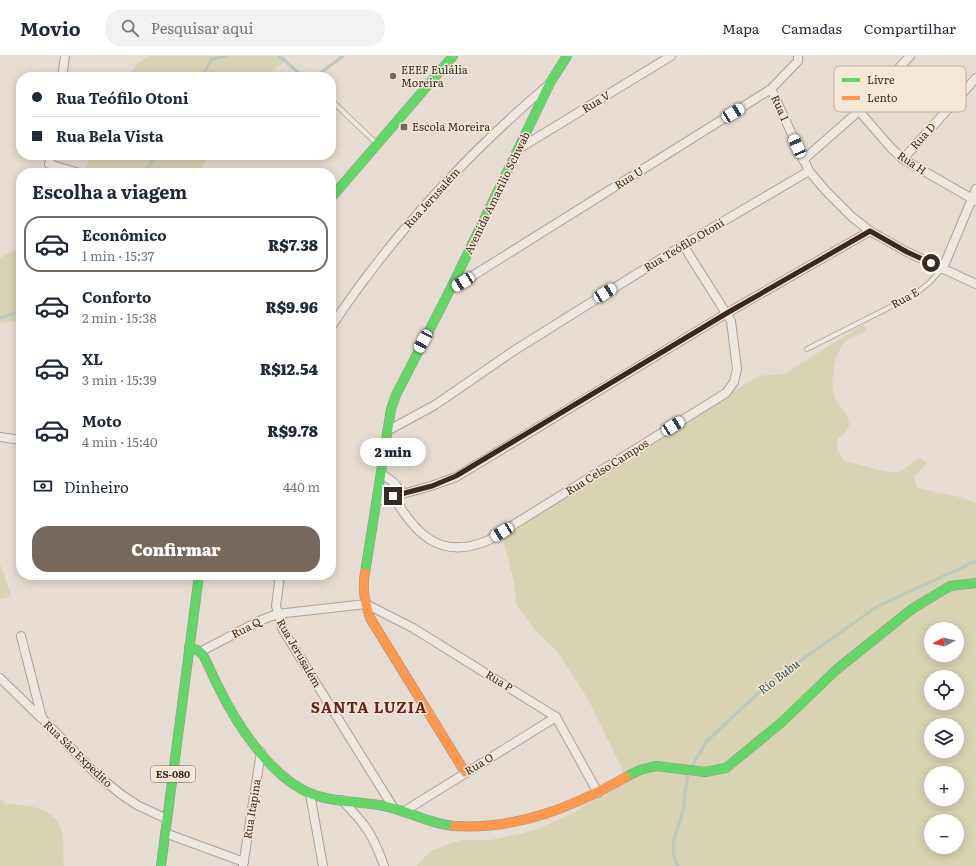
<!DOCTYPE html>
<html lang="pt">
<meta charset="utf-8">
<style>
:root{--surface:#fff;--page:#f2f2f3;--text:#1f2937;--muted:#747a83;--line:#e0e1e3;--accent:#77685e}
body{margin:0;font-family:Literata,serif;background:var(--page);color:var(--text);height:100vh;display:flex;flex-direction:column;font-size:15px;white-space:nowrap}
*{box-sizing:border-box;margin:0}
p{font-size:13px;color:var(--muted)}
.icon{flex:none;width:22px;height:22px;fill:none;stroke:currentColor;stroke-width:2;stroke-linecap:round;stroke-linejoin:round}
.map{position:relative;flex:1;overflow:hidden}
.sheet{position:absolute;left:16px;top:112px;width:320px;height:412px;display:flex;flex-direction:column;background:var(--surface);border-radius:16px;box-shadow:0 2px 10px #0003}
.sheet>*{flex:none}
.banner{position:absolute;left:16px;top:16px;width:320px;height:88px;border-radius:16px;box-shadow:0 2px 10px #0003;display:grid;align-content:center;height:88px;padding:0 16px;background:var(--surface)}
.needle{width:26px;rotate:263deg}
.controls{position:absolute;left:924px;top:566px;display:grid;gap:8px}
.controls a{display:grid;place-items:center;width:40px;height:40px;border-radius:50%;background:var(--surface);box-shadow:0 2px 10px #0003;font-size:20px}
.end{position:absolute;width:18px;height:18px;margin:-9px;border:5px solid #3b2920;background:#fff;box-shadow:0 0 0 2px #fff}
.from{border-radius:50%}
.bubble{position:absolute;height:28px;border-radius:14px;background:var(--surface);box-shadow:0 2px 10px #0003;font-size:13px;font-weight:800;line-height:28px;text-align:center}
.car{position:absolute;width:12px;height:24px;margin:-12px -6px;border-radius:5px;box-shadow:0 0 3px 1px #0007;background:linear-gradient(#fff 24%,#345 0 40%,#fff 0 76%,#345 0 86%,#fff 0)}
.banner b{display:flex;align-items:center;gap:14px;height:38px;font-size:15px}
.banner b+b{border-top:1px solid var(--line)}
.banner i{width:10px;height:10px;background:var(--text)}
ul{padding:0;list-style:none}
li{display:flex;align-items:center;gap:12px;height:56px;margin:0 8px 6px;padding:0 8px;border:2px solid transparent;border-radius:16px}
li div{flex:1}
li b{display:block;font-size:15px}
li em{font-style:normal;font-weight:800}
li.on{border-color:var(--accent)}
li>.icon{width:36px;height:36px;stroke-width:1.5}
h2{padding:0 16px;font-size:18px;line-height:48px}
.pay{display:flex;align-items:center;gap:10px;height:44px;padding:0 16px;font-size:15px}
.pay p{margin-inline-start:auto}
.primary-button{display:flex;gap:8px;margin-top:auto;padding:8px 16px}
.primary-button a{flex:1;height:46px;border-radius:16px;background:var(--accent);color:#fff;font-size:16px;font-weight:800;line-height:46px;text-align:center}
header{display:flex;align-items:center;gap:24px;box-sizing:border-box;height:56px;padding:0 20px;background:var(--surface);border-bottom:1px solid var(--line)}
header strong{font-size:19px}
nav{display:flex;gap:22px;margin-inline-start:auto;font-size:14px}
.search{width:280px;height:36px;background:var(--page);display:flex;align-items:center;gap:10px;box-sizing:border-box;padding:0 14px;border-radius:16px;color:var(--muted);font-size:15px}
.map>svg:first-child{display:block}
.green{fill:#d8d3b3;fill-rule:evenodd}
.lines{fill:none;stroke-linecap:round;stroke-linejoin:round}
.stream{stroke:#bbcabf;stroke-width:3}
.lane-casing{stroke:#aca199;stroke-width:5.5}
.street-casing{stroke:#aca199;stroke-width:10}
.fast-casing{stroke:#9b918a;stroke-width:10}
.slow-casing{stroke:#9b918a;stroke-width:10}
.lane{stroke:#eee8e2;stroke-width:4}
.street{stroke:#eee8e2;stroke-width:8}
.fast{stroke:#63d668;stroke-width:9}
.slow{stroke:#ff974d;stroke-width:9}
.route{stroke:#3b2920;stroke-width:5}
.poi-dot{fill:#77685e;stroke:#f6e8d7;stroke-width:1.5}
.labels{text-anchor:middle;stroke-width:3;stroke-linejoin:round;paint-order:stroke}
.shield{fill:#f6e8d7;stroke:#736257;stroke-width:1}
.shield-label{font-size:10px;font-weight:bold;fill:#3b2920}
.poi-label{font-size:11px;fill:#3b2920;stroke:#f6e8d7;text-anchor:start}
.street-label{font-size:11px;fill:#3b2920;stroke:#f6e8d7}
.water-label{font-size:12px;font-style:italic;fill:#305b51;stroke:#f6e8d7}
.district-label{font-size:15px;font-weight:bold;letter-spacing:1px;fill:#68231f;stroke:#f6e8d7}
.key{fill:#f6e8d7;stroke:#beafa0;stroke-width:1}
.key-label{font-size:11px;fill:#3b2920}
</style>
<header>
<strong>Movio</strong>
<div class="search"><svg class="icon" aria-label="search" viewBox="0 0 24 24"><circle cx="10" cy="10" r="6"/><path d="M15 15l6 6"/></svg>Pesquisar aqui</div>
<nav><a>Mapa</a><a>Camadas</a><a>Compartilhar</a></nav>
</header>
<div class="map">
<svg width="976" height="810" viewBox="0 0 976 810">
<rect width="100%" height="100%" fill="#e6dcd1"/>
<g class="green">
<polygon points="150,0 284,0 289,7 283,7 263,21 127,21 139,6"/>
<polygon points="91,99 209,99 199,117 83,117"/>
<polygon points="21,191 21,264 0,267 0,202"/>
<path d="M864 268 866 274C860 279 848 282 844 287 833 300 828 332 837 346 842 353 849 358 849 368 850 375 841 379 837 384 836 393 840 399 845 406 859 406 890 421 901 415 907 412 912 406 919 402L927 407 914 421 917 431C931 437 969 440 976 448V810H416L432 794 461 784H491L532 775 574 757 626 721 588 643 557 595 535 574 516 548 514 526 503 484 512 473 759 320 784 318ZM931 573H957V599H931ZM931 621H957V647H931ZM931 669H957V695H931ZM931 717H957V743H931ZM931 765H957V791H931Z"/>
<polygon points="0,508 10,537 10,541 0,543"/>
<path d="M0 742 5 748C23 748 52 751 60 770 64 779 63 800 64 810H0Z"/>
</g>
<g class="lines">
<g class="stream">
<polyline points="279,0 304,21"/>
<polyline points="202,21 212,3 227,0"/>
<polyline points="315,21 343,0"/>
<polyline points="142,117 148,112 155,99"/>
<polyline points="0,262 21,255"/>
<polyline points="691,712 706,686 770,626 878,550 976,505"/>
<path d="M678 810C666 788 679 775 683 754 685 741 685 730 689 717"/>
</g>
<defs>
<g id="lane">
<polyline points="331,44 376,87"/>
<polyline points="807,293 914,239 929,227 943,212"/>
</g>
<g id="street">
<polyline points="62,21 65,0"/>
<polyline points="771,33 809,115 826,135 852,161 870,175 907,196 976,228"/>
<polyline points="859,55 892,93 903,103 976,145"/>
<polyline points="520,92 671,0"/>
<polyline points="51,99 49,108 79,117"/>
<polyline points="903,103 976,22"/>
<polyline points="803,104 859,55 910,0"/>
<polyline points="943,212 976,133"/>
<polyline points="450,234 771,33 798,5 798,0"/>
<path d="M331 271C392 179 463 102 547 30"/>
<polyline points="387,375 435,349 515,294 683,189 809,115"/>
<polyline points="0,381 21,384"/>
<polyline points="381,417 393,426 403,437"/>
<path d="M393 440C416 479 441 505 489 484L726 337 734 326 737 313 731 265 683 189"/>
<polyline points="377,445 431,430 456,421 727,257 870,175"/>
<polyline points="280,519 276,550 283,574 393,751"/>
<polyline points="21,580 42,662 96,718 122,739 137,749 167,763"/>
<polyline points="200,596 259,565 277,558 366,548 413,572 556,661 598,737"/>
<polyline points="0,622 41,662"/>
<polyline points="310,738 323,810"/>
<path d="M342 744C365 768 373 778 384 810"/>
<polyline points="403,756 556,661"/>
<polyline points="165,777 244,806"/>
<polyline points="243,810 261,696"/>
</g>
<g id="fast">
<polyline points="331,142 453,0"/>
<polyline points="365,517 391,353 396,339 450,234 550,27 567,0"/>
<path d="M189 591 199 595 203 599C209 610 213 621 219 632 237 669 272 723 312 738 335 747 360 745 384 750 408 755 430 768 454 770"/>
<polyline points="626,721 640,714 656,710 705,716 726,712 782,666 836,614 912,553 950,530 976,527"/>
<polyline points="161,810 199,519"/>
</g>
<g id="slow">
<path d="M365 517C362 533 365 546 370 562L465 716"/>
<path d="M454 770C517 774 573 751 626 721"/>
</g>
</defs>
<use href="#lane" class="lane-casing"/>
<use href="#street" class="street-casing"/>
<use href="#fast" class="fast-casing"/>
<use href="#slow" class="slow-casing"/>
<use href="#lane" class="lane"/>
<use href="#street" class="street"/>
<use href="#fast" class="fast"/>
<use href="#slow" class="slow"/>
</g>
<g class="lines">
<polyline class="route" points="393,440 432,430 456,420 727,257 870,175 907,196 931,207"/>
</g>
<g class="poi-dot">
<circle cx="393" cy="20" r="4"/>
<rect x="400" y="67" width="8" height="8" rx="2"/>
</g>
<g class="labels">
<rect class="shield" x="151" y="710" width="44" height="16" rx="3"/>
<g class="shield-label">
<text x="173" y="722">ES-080</text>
</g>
<g class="poi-label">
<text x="401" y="18">EEEF Eulália<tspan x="401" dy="13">Moreira</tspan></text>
<text x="412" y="75">Escola Moreira</text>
</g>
<g class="street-label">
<text transform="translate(596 46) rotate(-31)" y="4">Rua V</text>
<text transform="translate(780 52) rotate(66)" y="4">Rua I</text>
<text transform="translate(923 80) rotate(-48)" y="4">Rua D</text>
<text transform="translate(912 107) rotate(34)" y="4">Rua H</text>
<text transform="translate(629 122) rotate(-32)" y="4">Rua U</text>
<text transform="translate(497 137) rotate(-64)" y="4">Avenida Amarilio Schwab</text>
<text transform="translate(432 142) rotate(-48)" y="4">Rua Jerusalém</text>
<text transform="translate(684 189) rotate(-31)" y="4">Rua Teófilo Otoni</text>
<text transform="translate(905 242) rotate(-29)" y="4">Rua E</text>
<text transform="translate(607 411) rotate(-32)" y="4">Rua Celso Campos</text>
<text transform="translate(246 572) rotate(-27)" y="4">Rua Q</text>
<text transform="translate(299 597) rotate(60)" y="4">Rua Jerusalém</text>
<text transform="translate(499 625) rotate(32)" y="4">Rua P</text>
<text transform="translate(78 698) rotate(44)" y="4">Rua São Expedito</text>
<text transform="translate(479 708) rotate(-31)" y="4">Rua O</text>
<text transform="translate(252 753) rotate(-81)" y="4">Rua Itapina</text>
</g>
<g class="water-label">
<text transform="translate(779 621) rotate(-38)" y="4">Rio Bubu</text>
</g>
<g class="district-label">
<text x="369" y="657">SANTA LUZIA</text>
</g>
</g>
<rect x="834" y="10" width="132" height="46" rx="6" class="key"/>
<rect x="842" y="22" width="18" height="4" fill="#63d668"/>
<rect x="842" y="40" width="18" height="4" fill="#ff974d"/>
<g class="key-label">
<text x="867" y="28">Livre</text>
<text x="867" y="46">Lento</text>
</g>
</svg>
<div class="controls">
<a><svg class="needle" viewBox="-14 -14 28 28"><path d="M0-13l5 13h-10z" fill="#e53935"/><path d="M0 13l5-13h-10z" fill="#747a83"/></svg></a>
<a><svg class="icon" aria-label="locate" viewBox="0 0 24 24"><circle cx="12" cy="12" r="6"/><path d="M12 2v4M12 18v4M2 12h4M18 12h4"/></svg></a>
<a><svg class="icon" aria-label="layers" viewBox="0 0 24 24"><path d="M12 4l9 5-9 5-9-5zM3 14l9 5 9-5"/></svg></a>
<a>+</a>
<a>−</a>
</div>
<i class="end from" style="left:931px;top:207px"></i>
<i class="end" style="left:393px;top:440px"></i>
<div class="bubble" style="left:360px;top:382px;width:66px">2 min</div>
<i class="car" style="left:733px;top:57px;rotate:59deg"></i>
<i class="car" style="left:797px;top:90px;rotate:336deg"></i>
<i class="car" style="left:463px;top:226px;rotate:238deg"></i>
<i class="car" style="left:605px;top:237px;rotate:58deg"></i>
<i class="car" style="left:423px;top:285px;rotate:208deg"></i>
<i class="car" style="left:673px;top:370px;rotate:58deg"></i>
<i class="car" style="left:502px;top:476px;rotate:238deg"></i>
<div class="banner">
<b><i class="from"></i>Rua Teófilo Otoni</b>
<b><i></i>Rua Bela Vista</b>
</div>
<section class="sheet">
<h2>Escolha a viagem</h2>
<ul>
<li class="on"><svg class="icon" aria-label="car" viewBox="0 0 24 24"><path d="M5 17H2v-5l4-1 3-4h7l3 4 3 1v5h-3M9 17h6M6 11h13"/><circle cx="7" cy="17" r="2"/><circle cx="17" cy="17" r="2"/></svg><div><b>Econômico</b><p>1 min · 15:37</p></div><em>R$7.38</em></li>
<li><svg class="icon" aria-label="car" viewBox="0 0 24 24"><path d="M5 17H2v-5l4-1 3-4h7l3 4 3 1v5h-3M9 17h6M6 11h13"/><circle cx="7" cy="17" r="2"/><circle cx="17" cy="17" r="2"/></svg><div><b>Conforto</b><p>2 min · 15:38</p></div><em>R$9.96</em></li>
<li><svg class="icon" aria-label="car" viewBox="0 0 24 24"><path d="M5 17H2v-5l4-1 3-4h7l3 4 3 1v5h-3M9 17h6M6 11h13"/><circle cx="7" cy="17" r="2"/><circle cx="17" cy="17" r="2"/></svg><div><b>XL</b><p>3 min · 15:39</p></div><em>R$12.54</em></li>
<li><svg class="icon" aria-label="car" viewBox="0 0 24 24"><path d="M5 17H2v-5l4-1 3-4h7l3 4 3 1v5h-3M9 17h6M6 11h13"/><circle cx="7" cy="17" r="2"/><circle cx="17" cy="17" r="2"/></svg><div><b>Moto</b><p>4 min · 15:40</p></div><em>R$9.78</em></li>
</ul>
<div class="pay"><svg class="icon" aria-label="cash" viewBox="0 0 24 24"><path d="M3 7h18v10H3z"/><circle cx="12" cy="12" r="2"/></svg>Dinheiro<p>440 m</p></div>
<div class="primary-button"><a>Confirmar</a></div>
</section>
</div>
